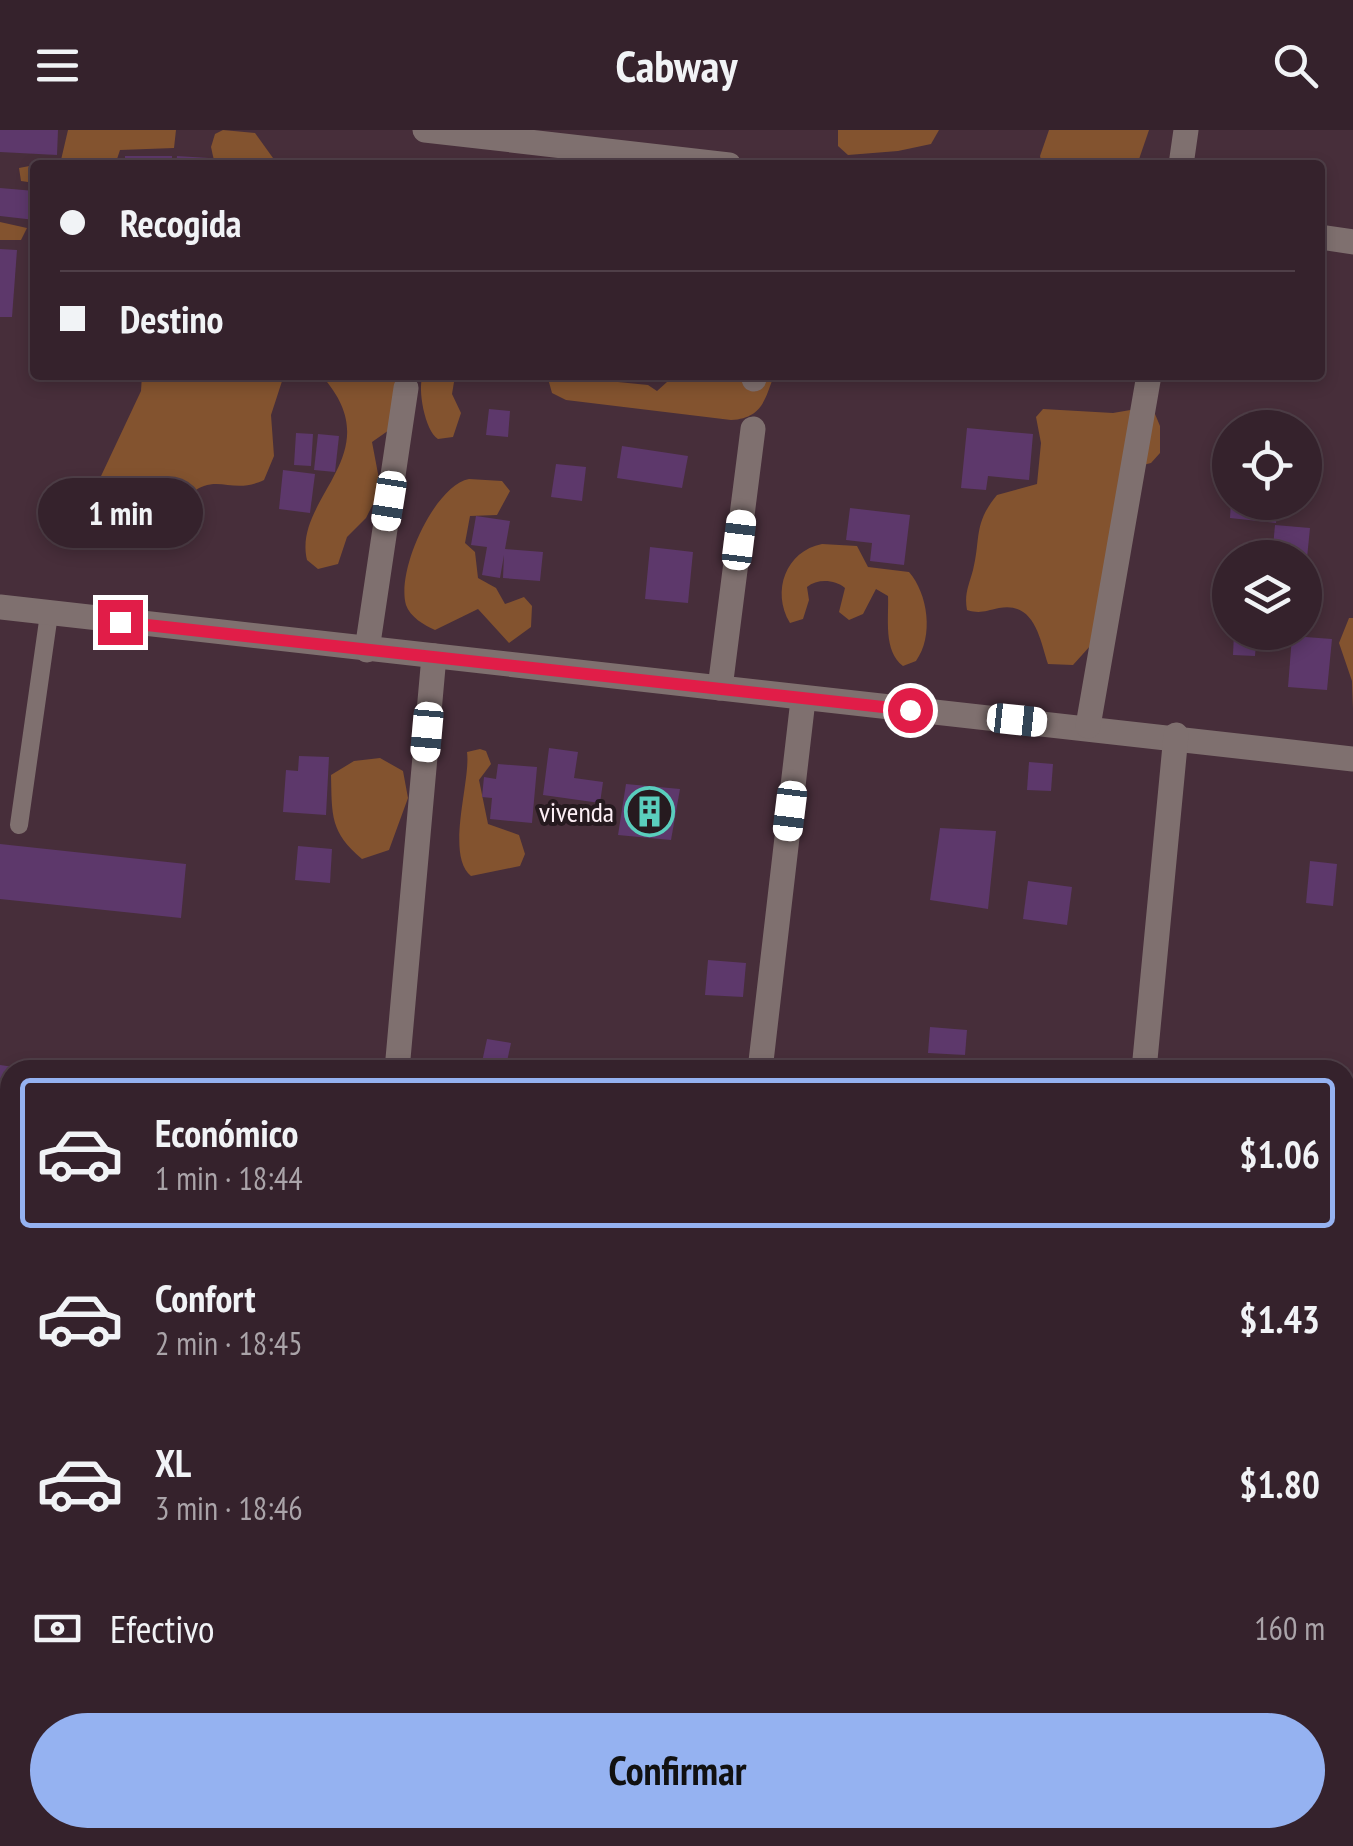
<!DOCTYPE html>
<html lang="es">
<meta charset="utf-8">
<style>
:root{--surface:#35222c;--page:#402f38;--text:#f1f3f6;--muted:#aaa4a9;--line:#4f3f48;--accent:#95b2f1}
body{margin:0;font-family:"PT Sans Narrow",sans-serif;background:var(--page);color:var(--text);height:100vh;display:flex;flex-direction:column;font-size:38px;white-space:nowrap}
*{box-sizing:border-box;margin:0}
p{font-size:32px;color:var(--muted)}
.icon{flex:none;width:55px;height:55px;fill:none;stroke:currentColor;stroke-width:2;stroke-linecap:round;stroke-linejoin:round}
.map{position:relative;flex:1;overflow:hidden}
.details{position:absolute;left:0px;top:930px;width:1355px;height:788px;display:flex;flex-direction:column;background:var(--surface);border-radius:30px 30px 0 0;box-shadow:0 5px 15px #0003,0 0 0 2px var(--line)}
.details>*{flex:none}
.guide{position:absolute;left:30px;top:30px;width:1295px;height:220px;border-radius:10px;box-shadow:0 5px 15px #0003,0 0 0 2px var(--line);display:grid;align-content:center;height:220px;padding:0 30px;background:var(--surface)}
.buttons{position:absolute;left:1212px;top:280px;display:grid;gap:20px}
.buttons a{display:grid;place-items:center;width:110px;height:110px;border-radius:50%;background:var(--surface);box-shadow:0 5px 15px #0003,0 0 0 2px var(--line);font-size:50px}
.end{position:absolute;width:45px;height:45px;margin:-22px;border:12px solid #e11d48;background:#fff;box-shadow:0 0 0 5px #fff}
.from{border-radius:50%}
.bubble{position:absolute;height:70px;border-radius:35px;background:var(--surface);box-shadow:0 5px 15px #0003,0 0 0 2px var(--line);font-size:32px;font-weight:700;line-height:70px;text-align:center}
.car{position:absolute;width:30px;height:60px;margin:-30px -15px;border-radius:12px;box-shadow:0 0 8px 2px #0007;background:linear-gradient(#fff 24%,#345 0 40%,#fff 0 76%,#345 0 86%,#fff 0)}
.guide b{display:flex;align-items:center;gap:35px;height:95px;font-size:38px}
.guide b+b{border-top:2px solid var(--line)}
.guide i{width:25px;height:25px;background:var(--text)}
ul{padding:18px 0 0;list-style:none}
li{display:flex;align-items:center;gap:30px;height:150px;margin:0 20px 15px;padding:0 10px;border:5px solid transparent;border-radius:10px}
li div{flex:1}
li b{display:block;font-size:38px}
li em{font-style:normal;font-weight:700}
li.current{border-color:var(--accent)}
li>.icon{width:90px;height:90px;stroke-width:1.5}
.pay{display:flex;align-items:center;gap:25px;height:110px;padding:0 30px;font-size:38px}
.pay p{margin-inline-start:auto}
.primary-button{display:flex;gap:20px;margin-top:auto;padding:20px 30px}
.primary-button a{flex:1;height:115px;border-radius:60px;background:var(--accent);color:#111;font-size:40px;font-weight:700;line-height:115px;text-align:center}
header{display:flex;justify-content:space-between;align-items:center;height:130px;padding:0 30px;background:var(--surface);font-size:45px;font-weight:700}
.map>svg:first-child{display:block}
.green{fill:#83532f}
.building{fill:#5d386b}
.lines{fill:none;stroke-linecap:round;stroke-linejoin:round}
.service{stroke:#7f706f;stroke-width:18}
.minor{stroke:#7f706f;stroke-width:25}
.route{stroke:#e11d48;stroke-width:12}
.labels{text-anchor:middle;stroke-width:8;stroke-linejoin:round;paint-order:stroke}
.poi-label{font-size:28px;fill:#fdeff5;stroke:#261a1f;text-anchor:end}
</style>
<header><svg class="icon" aria-label="menu" viewBox="0 0 24 24"><path d="M4 6h16M4 12h16M4 18h16"/></svg>Cabway<svg class="icon" aria-label="search" viewBox="0 0 24 24"><circle cx="10" cy="10" r="6"/><path d="M15 15l6 6"/></svg></header>
<div class="map">
<svg width="1353" height="1716" viewBox="0 0 1353 1716">
<rect width="100%" height="100%" fill="#472e3a"/>
<g class="green">
<polygon points="68,0 176,0 174,18 120,20 115,35 35,35 35,53 21,51 19,38 61,30"/>
<polygon points="223,0 255,3 278,35 215,35 211,17 215,4"/>
<polygon points="838,0 939,0 931,14 898,21 848,25 838,16"/>
<polygon points="1049,0 1149,0 1137,35 1042,35 1040,26"/>
<polygon points="0,92 27,98 21,110 0,110"/>
<path d="M142 245H284L271 285 274 326 264 350C237 363 223 349 204 356 189 361 187 373 175 381 161 392 138 391 122 393L97 374 94 361 141 261Z"/>
<path d="M321 245H398L392 298 372 312 379 349 375 370 366 388 347 407 338 434 318 439 307 430C292 367 393 324 321 245Z"/>
<path d="M423 245 455 246 452 264 461 283 453 307 438 309C425 301 417 258 423 245Z"/>
<path d="M547 245H605L608 251 648 255 657 261 667 252V245H774C765 270 762 288 731 290L566 270 552 263Z"/>
<path d="M1142 278 1155 284 1160 296V323L1151 333 1139 336 1091 515 1073 535 1048 534C1040 510 1035 471 999 478 985 481 980 484 967 480 964 464 969 455 973 440 981 408 973 394 997 365L1037 354 1041 313 1036 287 1043 279 1113 283Z"/>
<path d="M469 349 502 351 510 361 497 385 470 386 465 413 475 422 478 448 496 458 505 474 524 467 532 476 531 497 509 513 478 479 435 500C424 495 410 487 406 475 396 441 434 356 469 349Z"/>
<path d="M822 414 857 416 868 437 909 442C928 464 934 506 916 531L903 536C883 521 889 488 888 466L876 459 863 484 849 490 839 482 845 458C834 449 817 449 807 457L809 470 803 489 790 493C771 461 786 421 822 414Z"/>
<polygon points="1349,488 1353,488 1353,579 1352,551 1339,513"/>
<path d="M480 619 486 621 491 634 479 650 488 694 519 705 525 724 520 736 471 746C445 725 471 651 467 622Z"/>
<path d="M380 628 403 641 408 668 389 720 362 729C330 702 332 686 331 645L354 631Z"/>
<polygon points="0,1285 10,1287 10,1462 0,1465"/>
<polygon points="0,1678 10,1682 10,1708 57,1708 36,1716 0,1716"/>
<polygon points="217,1708 345,1708 352,1716 216,1716"/>
<polygon points="689,1708 744,1708 750,1716 683,1716"/>
<polygon points="777,1708 835,1708 826,1716 779,1716"/>
<polygon points="837,1708 990,1708 990,1716 848,1716"/>
</g>
<g class="building">
<polygon points="0,0 58,0 57,25 0,22"/>
<rect x="125" y="26" width="47" height="9"/>
<polygon points="177,26 209,28 209,35 176,35"/>
<polygon points="0,58 35,61 35,90 0,86"/>
<polygon points="0,119 17,120 12,187 0,187"/>
<polygon points="489,279 510,281 508,307 486,305"/>
<polygon points="967,298 1033,304 1029,350 988,346 986,360 961,358"/>
<polygon points="296,303 313,304 311,336 294,335"/>
<polygon points="318,304 339,306 335,342 314,340"/>
<polygon points="622,316 688,326 682,358 617,348"/>
<polygon points="556,334 586,337 582,371 551,367"/>
<polygon points="283,340 315,344 310,383 279,379"/>
<polygon points="1231,372 1278,372 1276,393 1230,388"/>
<polygon points="850,378 910,385 904,435 870,431 872,413 846,410"/>
<polygon points="476,386 510,391 505,419 543,422 540,451 503,448 504,425 500,448 482,445 487,417 471,415"/>
<polygon points="1275,395 1310,398 1307,428 1272,428"/>
<polygon points="650,417 693,422 688,473 645,469"/>
<polygon points="1234,502 1257,502 1255,526 1233,525"/>
<polygon points="1292,506 1332,509 1327,560 1288,557"/>
<polygon points="549,618 578,622 574,648 603,652 600,673 543,665"/>
<polygon points="299,626 329,627 326,685 283,682 286,640 298,641"/>
<polygon points="1029,632 1053,634 1051,661 1027,660"/>
<polygon points="498,634 537,637 532,693 490,689 492,668 482,667 484,647 496,649"/>
<polygon points="626,654 680,659 671,710 618,705"/>
<polygon points="940,698 996,701 988,779 930,770"/>
<polygon points="0,714 186,734 181,788 0,769"/>
<polygon points="298,716 332,719 330,753 295,750"/>
<polygon points="1310,731 1337,734 1333,776 1306,773"/>
<polygon points="1028,751 1072,757 1067,795 1023,789"/>
<polygon points="708,830 746,833 743,867 705,865"/>
<polygon points="930,897 967,900 965,925 928,923"/>
<polygon points="487,909 511,913 506,936 482,932"/>
<polygon points="968,932 983,934 982,940 967,940"/>
<polygon points="0,935 21,938 10,940 10,996 0,995"/>
<polygon points="0,1085 10,1086 2,1163 0,1162"/>
<polygon points="0,1213 10,1215 10,1279 0,1277"/>
<polygon points="1345,1247 1351,1248 1348,1283 1345,1283"/>
<polygon points="1345,1542 1352,1543 1347,1570 1345,1569"/>
<polygon points="0,1592 10,1592 10,1621 0,1620"/>
<polygon points="0,1622 10,1624 10,1649 0,1647"/>
<polygon points="1143,1708 1185,1708 1184,1716 1142,1716"/>
</g>
<g class="lines">
<polyline class="service" points="19,695 49,484"/>
<g class="minor">
<polyline points="425,0 729,35"/>
<polyline points="1181,35 1186,0"/>
<polyline points="1320,107 1353,112"/>
<polyline points="754,249 755,245"/>
<polyline points="0,477 1353,629"/>
<polyline points="367,520 406,258"/>
<polyline points="720,558 753,299"/>
<polyline points="1088,596 1149,245"/>
<polyline points="397,940 434,526"/>
<polyline points="760,940 803,570"/>
<polyline points="1144,940 1176,605"/>
<polyline points="0,1063 10,1064"/>
<polyline points="1345,1186 1353,1186"/>
<polyline points="0,1514 10,1515"/>
<polyline points="241,1716 242,1708"/>
<polyline points="629,1716 630,1708"/>
<polyline points="1000,1716 1001,1708"/>
</g>
</g>
<g class="lines">
<polyline class="route" points="120,492 910,580"/>
</g>
<defs>
<symbol id="building-ring" viewBox="-11 -11 22 22"><circle r="9.5" fill="#261a1f" stroke="#5acebd" stroke-width="1.5"/><path d="M-4-6H4V6H1V3H-1V6H-4ZM-2.5-4.3h1.7v1.8h-1.7ZM.8-4.3h1.7v1.8H.8ZM-2.5-1h1.7V.8h-1.7ZM.8-1h1.7V.8H.8Z" fill="#5acebd"/></symbol>
</defs>
<g fill-rule="evenodd">
<use href="#building-ring" x="622" y="654" width="55" height="55"/>
</g>
<g class="labels">
<g class="poi-label">
<text x="614" y="692">vivenda</text>
</g>
</g>
</svg>
<div class="buttons">
<a><svg class="icon" aria-label="locate" viewBox="0 0 24 24"><circle cx="12" cy="12" r="6"/><path d="M12 2v4M12 18v4M2 12h4M18 12h4"/></svg></a>
<a><svg class="icon" aria-label="layers" viewBox="0 0 24 24"><path d="M12 4l9 5-9 5-9-5zM3 14l9 5 9-5"/></svg></a>
</div>
<i class="end from" style="left:910px;top:580px"></i>
<i class="end" style="left:120px;top:492px"></i>
<div class="bubble" style="left:38px;top:348px;width:165px">1 min</div>
<i class="car" style="left:389px;top:371px;rotate:189deg"></i>
<i class="car" style="left:739px;top:410px;rotate:7deg"></i>
<i class="car" style="left:1017px;top:590px;rotate:96deg"></i>
<i class="car" style="left:427px;top:602px;rotate:185deg"></i>
<i class="car" style="left:790px;top:681px;rotate:187deg"></i>
<div class="guide">
<b><i class="from"></i>Recogida</b>
<b><i></i>Destino</b>
</div>
<section class="details">
<ul>
<li class="current"><svg class="icon" aria-label="car" viewBox="0 0 24 24"><path d="M5 17H2v-5l4-1 3-4h7l3 4 3 1v5h-3M9 17h6M6 11h13"/><circle cx="7" cy="17" r="2"/><circle cx="17" cy="17" r="2"/></svg><div><b>Económico</b><p>1 min · 18:44</p></div><em>$1.06</em></li>
<li><svg class="icon" aria-label="car" viewBox="0 0 24 24"><path d="M5 17H2v-5l4-1 3-4h7l3 4 3 1v5h-3M9 17h6M6 11h13"/><circle cx="7" cy="17" r="2"/><circle cx="17" cy="17" r="2"/></svg><div><b>Confort</b><p>2 min · 18:45</p></div><em>$1.43</em></li>
<li><svg class="icon" aria-label="car" viewBox="0 0 24 24"><path d="M5 17H2v-5l4-1 3-4h7l3 4 3 1v5h-3M9 17h6M6 11h13"/><circle cx="7" cy="17" r="2"/><circle cx="17" cy="17" r="2"/></svg><div><b>XL</b><p>3 min · 18:46</p></div><em>$1.80</em></li>
</ul>
<div class="pay"><svg class="icon" aria-label="cash" viewBox="0 0 24 24"><path d="M3 7h18v10H3z"/><circle cx="12" cy="12" r="2"/></svg>Efectivo<p>160 m</p></div>
<div class="primary-button"><a>Confirmar</a></div>
</section>
</div>
